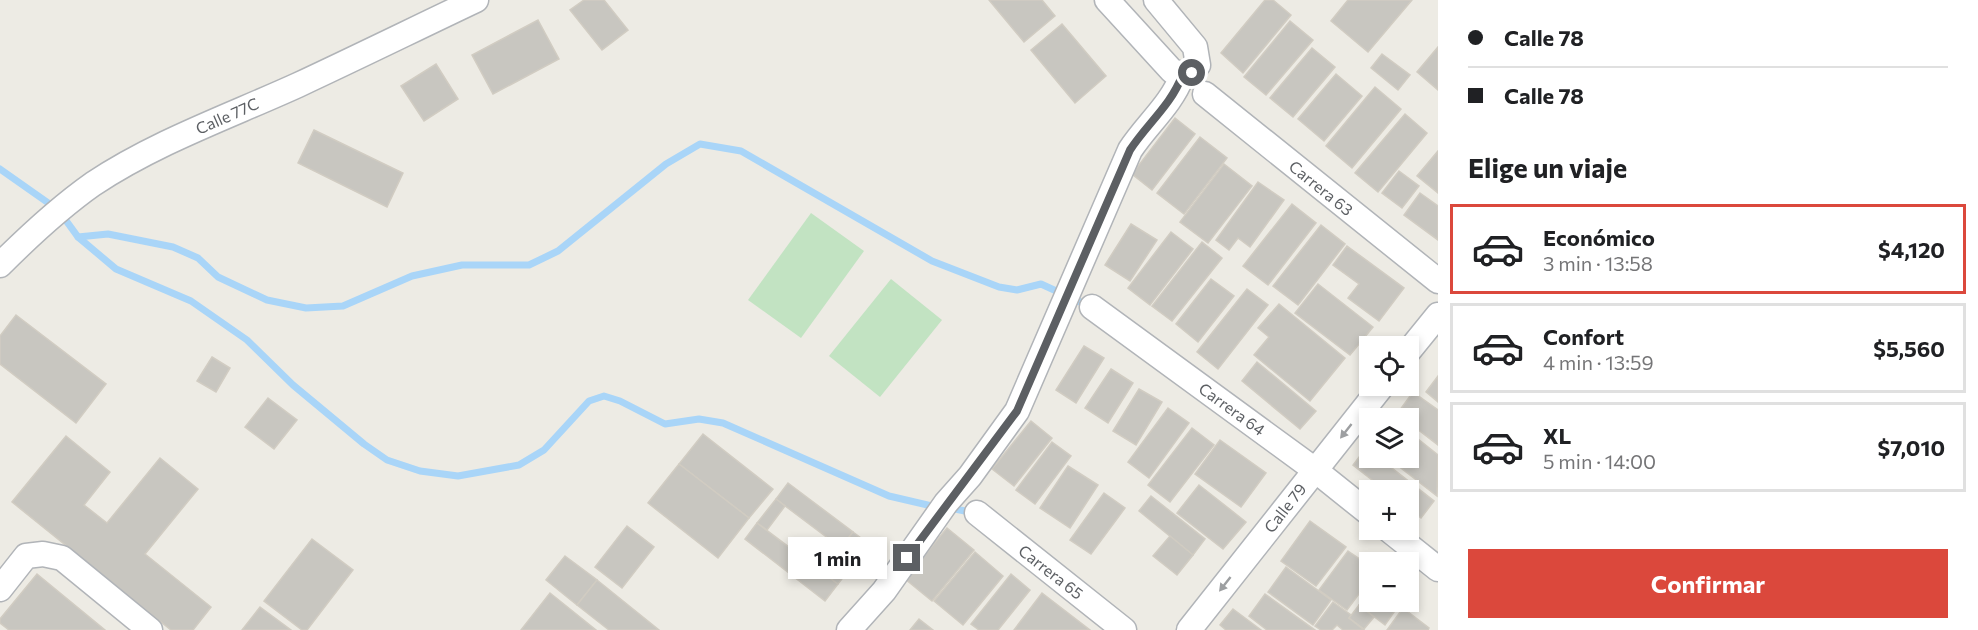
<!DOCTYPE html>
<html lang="es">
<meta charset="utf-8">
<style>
:root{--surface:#fff;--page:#f2f2f2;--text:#202124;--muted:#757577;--line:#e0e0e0;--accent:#db483c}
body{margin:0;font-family:Commissioner,sans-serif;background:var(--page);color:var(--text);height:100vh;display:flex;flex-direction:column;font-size:22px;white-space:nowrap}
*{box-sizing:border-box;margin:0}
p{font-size:20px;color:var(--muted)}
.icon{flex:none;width:33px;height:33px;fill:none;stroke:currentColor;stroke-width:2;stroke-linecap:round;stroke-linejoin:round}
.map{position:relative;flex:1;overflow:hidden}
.details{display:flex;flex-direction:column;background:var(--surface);width:540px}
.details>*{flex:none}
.guide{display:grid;align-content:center;height:132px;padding:0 30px;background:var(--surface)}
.tools{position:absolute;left:1359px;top:336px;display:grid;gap:12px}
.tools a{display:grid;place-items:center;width:60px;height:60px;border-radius:0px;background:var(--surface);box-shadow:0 3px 9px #0003;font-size:30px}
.end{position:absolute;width:27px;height:27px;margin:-14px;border:8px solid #5c5f63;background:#fff;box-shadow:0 0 0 3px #fff}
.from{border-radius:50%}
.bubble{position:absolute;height:42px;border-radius:0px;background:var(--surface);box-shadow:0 3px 9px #0003;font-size:20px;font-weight:700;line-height:42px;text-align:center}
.guide b{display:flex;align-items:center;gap:21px;height:57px;font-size:22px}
.guide b+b{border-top:2px solid var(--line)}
.guide i{width:15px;height:15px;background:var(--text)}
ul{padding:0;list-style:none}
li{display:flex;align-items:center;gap:18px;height:90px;margin:0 12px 9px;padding:0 18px;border:3px solid var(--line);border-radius:0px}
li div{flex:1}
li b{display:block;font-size:22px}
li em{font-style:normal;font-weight:700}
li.active{border-color:var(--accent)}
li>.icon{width:54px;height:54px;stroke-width:1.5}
h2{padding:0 30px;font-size:27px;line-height:72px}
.primary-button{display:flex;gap:12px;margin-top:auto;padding:12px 30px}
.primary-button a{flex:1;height:69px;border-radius:0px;background:var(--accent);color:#fff;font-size:24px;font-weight:700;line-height:69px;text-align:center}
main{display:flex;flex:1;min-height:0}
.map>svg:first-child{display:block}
.green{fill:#c2e3c2}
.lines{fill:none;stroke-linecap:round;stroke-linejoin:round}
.stream{stroke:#a9d5f8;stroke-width:7}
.building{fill:#c8c6c0;stroke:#d1ccc2;stroke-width:1.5}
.minor-casing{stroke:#b1b4b8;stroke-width:27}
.minor{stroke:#fff;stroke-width:24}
.oneway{fill:#9d9fa1}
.route{stroke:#5c5f63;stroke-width:8}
.labels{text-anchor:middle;stroke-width:6;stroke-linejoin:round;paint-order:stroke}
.street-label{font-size:16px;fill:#5c5f63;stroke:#fff}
</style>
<main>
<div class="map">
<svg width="1438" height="630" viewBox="0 0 1438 630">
<rect width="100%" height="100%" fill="#edebe4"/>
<g class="green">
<polygon points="811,213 864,251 801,338 748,300"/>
<polygon points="891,279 942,320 880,397 829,356"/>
</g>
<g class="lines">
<g class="stream">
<polyline points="0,169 54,207"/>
<polyline points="62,215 78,237 116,269 191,301 247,340 293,385 364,444 387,460 420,471 458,476 519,465 544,450 589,401 604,396 620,401 665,424 699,419 723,423 889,496 936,507"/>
<polyline points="78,237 108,234 173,247 198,258 218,277 267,300 306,308 343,306 412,276 462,265 529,265 558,251 666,164 700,144 741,151 932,261 999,287 1017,290 1041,284 1089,306"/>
<polyline points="950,508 975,513"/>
</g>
</g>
<g class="building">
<polygon points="584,0 604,0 628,30 602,50 570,10"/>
<polygon points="989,0 1042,0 1055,16 1024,42"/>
<polygon points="1265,0 1273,0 1291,15 1243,73 1221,53"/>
<polygon points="1348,0 1412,0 1368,52 1331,21"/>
<polygon points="538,20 559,59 493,94 472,55"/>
<polygon points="1290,21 1313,40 1266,95 1244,77"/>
<polygon points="1062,24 1106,76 1075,103 1031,50"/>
<polygon points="1438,47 1438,90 1417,72"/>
<polygon points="1312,48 1335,67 1293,117 1270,98"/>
<polygon points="1382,54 1410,75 1398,90 1371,68"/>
<polygon points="436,64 458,99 424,121 401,86"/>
<polygon points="1336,74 1362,96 1324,141 1298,119"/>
<polygon points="1375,87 1401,109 1352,168 1326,146"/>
<polygon points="1405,114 1427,133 1378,192 1355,173"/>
<polygon points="1175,118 1195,134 1152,190 1132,174"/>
<polygon points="314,130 403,173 387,207 298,163"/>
<polygon points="1200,137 1227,158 1184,214 1157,193"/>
<polygon points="1438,151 1438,193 1417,176"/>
<polygon points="1224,164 1252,186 1208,243 1180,222"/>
<polygon points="1399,171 1419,186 1402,208 1382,193"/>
<polygon points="1258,182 1284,200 1250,247 1238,238 1229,250 1216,240"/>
<polygon points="1420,193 1438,206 1438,240 1404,215"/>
<polygon points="1292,204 1316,223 1268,285 1243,266"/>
<polygon points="1131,224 1157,240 1130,281 1105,265"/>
<polygon points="1321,225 1345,244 1298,305 1273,286"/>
<polygon points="1171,232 1193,249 1150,305 1128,288"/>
<polygon points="1202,242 1222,258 1172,321 1152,306"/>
<polygon points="1347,246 1404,288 1379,321 1348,298 1359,284 1333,265"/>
<polygon points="1211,279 1234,296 1198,342 1176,324"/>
<polygon points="1318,284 1373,327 1350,355 1295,313"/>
<polygon points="1247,289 1268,305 1218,369 1197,352"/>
<polygon points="1279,304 1345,358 1310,401 1254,355 1269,337 1258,328"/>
<polygon points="16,315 106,384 76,423 0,364 0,336"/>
<polygon points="1084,346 1104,358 1076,403 1056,390"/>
<polygon points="212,357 230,368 216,392 197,381"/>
<polygon points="1257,362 1316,411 1300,429 1242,381"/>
<polygon points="1111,369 1133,383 1108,423 1085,408"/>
<polygon points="1438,376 1438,402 1426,392"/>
<polygon points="1139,389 1162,402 1136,445 1113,431"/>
<polygon points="1413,392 1438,410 1438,445 1408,422 1408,418 1397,414"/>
<polygon points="268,398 297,420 274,449 245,427"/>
<polygon points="1168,408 1189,423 1149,478 1128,462"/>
<polygon points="1031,421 1052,438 1014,486 992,469"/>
<polygon points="1192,428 1214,445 1170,502 1148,485"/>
<polygon points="1408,431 1438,455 1437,496 1388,458 1408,458"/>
<polygon points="703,434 773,489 749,518 679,464"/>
<polygon points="66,436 110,472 84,505 107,523 160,458 198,489 145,554 211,607 193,630 171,630 12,502"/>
<polygon points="1220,440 1266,473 1241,507 1195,474"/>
<polygon points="1052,442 1071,456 1035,504 1016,490"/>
<polygon points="1366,448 1370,450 1370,458 1379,458 1434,501 1421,518 1408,508 1408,490 1385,490 1353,465"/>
<polygon points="679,464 749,518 718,558 648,503"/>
<polygon points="1068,466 1098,485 1070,528 1040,508"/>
<polygon points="788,483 853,532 841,548 776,499"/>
<polygon points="1199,485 1246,522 1223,549 1177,513"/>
<polygon points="1104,493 1125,508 1091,554 1070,540"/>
<polygon points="1151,496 1205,539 1193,555 1139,511"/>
<polygon points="776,499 785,506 767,530 757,523"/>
<polygon points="1310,521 1346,547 1316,586 1281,561"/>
<polygon points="757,523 838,584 825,601 745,539"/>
<polygon points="627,526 654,547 622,588 595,567"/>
<polygon points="947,528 974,550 932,601 905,579"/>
<polygon points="853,532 869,544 838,584 822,572"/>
<polygon points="1170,536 1193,555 1177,575 1153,556"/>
<polygon points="312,539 353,570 307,630 302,630 264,601"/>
<polygon points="1348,551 1370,566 1370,579 1347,610 1319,590"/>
<polygon points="975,552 1003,576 963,625 934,601"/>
<polygon points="565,556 597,580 577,605 546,580"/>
<polygon points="1286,567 1331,600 1313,625 1268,592"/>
<polygon points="37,574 105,630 9,630 0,623 0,619"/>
<polygon points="1011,574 1030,590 998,630 979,630 971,624"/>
<polygon points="597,580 659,630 609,630 577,605"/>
<polygon points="1370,591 1370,602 1394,602 1399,605 1385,625 1359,605"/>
<polygon points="550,593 596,630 521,630"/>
<polygon points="1042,593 1090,630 1014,630"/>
<polygon points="1265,594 1315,630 1267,630 1249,616"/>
<polygon points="1333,602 1351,615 1349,618 1364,630 1343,630 1337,625 1332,630 1321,630 1315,626"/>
<polygon points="1359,605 1374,617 1364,629 1349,618"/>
<polygon points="260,607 291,630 242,630"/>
<polygon points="1403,608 1429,628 1428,630 1387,630"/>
<polygon points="1233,609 1261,630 1226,630 1220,625"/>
<polygon points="919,619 933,630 910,630"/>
</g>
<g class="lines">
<defs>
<g id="minor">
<polyline points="1107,0 1172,71 1187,76 1198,65 1195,47 1156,0"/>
<polyline points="1205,94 1438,281"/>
<path d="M0 265C29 236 59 208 93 184 156 142 230 116 298 85 358 57 417 28 476 0"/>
<polyline points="1092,307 1315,470 1370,514"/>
<polyline points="1408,352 1438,315"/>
<polyline points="977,513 1124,630"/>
<polyline points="1389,530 1438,569"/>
<polyline points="0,589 26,556 43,554 62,558 150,630"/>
<path d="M849 630 884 591 946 503 970 476 1017 411 1130 150C1147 124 1171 105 1182 76"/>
<polyline points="1189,630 1382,386"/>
</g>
</defs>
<use href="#minor" class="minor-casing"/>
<use href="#minor" class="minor"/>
</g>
<defs><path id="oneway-solid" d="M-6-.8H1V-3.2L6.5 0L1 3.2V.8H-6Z" transform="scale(1.5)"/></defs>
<g class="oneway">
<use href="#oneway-solid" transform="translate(1346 431) rotate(128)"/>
<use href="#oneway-solid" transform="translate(1225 584) rotate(128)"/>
</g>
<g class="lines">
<path class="route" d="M907 558 1017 411 1130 150C1147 124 1171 105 1182 76L1192 73"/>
</g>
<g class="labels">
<g class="street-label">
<text transform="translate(227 116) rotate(-24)" y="6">Calle 77C</text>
<text transform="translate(1321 188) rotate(39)" y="6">Carrera 63</text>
<text transform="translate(1232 409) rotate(36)" y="6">Carrera 64</text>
<text transform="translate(1285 508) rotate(-52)" y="6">Calle 79</text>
<text transform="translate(1051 572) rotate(38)" y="6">Carrera 65</text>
</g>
</g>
</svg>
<div class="tools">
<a><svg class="icon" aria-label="locate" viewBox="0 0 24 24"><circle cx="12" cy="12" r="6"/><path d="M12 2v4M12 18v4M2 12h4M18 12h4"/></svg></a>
<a><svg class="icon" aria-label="layers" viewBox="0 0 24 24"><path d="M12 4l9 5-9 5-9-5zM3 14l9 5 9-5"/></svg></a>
<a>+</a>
<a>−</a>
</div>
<i class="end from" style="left:1192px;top:73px"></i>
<i class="end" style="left:907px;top:558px"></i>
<div class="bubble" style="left:788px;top:537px;width:99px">1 min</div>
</div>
<section class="details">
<div class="guide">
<b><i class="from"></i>Calle 78</b>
<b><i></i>Calle 78</b>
</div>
<h2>Elige un viaje</h2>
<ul>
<li class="active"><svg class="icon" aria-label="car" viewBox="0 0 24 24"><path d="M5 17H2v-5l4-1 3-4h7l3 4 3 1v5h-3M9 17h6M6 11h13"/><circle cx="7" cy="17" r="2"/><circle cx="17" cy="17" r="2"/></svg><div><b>Económico</b><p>3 min · 13:58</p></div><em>$4,120</em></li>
<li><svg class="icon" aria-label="car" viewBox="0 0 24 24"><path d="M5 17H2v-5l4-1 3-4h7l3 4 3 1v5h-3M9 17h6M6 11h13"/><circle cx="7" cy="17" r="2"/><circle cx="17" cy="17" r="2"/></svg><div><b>Confort</b><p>4 min · 13:59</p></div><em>$5,560</em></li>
<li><svg class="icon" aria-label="car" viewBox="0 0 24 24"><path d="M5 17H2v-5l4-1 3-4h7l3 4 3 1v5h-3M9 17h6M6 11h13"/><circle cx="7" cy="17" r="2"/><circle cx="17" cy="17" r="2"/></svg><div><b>XL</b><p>5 min · 14:00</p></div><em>$7,010</em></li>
</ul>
<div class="primary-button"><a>Confirmar</a></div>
</section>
</main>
